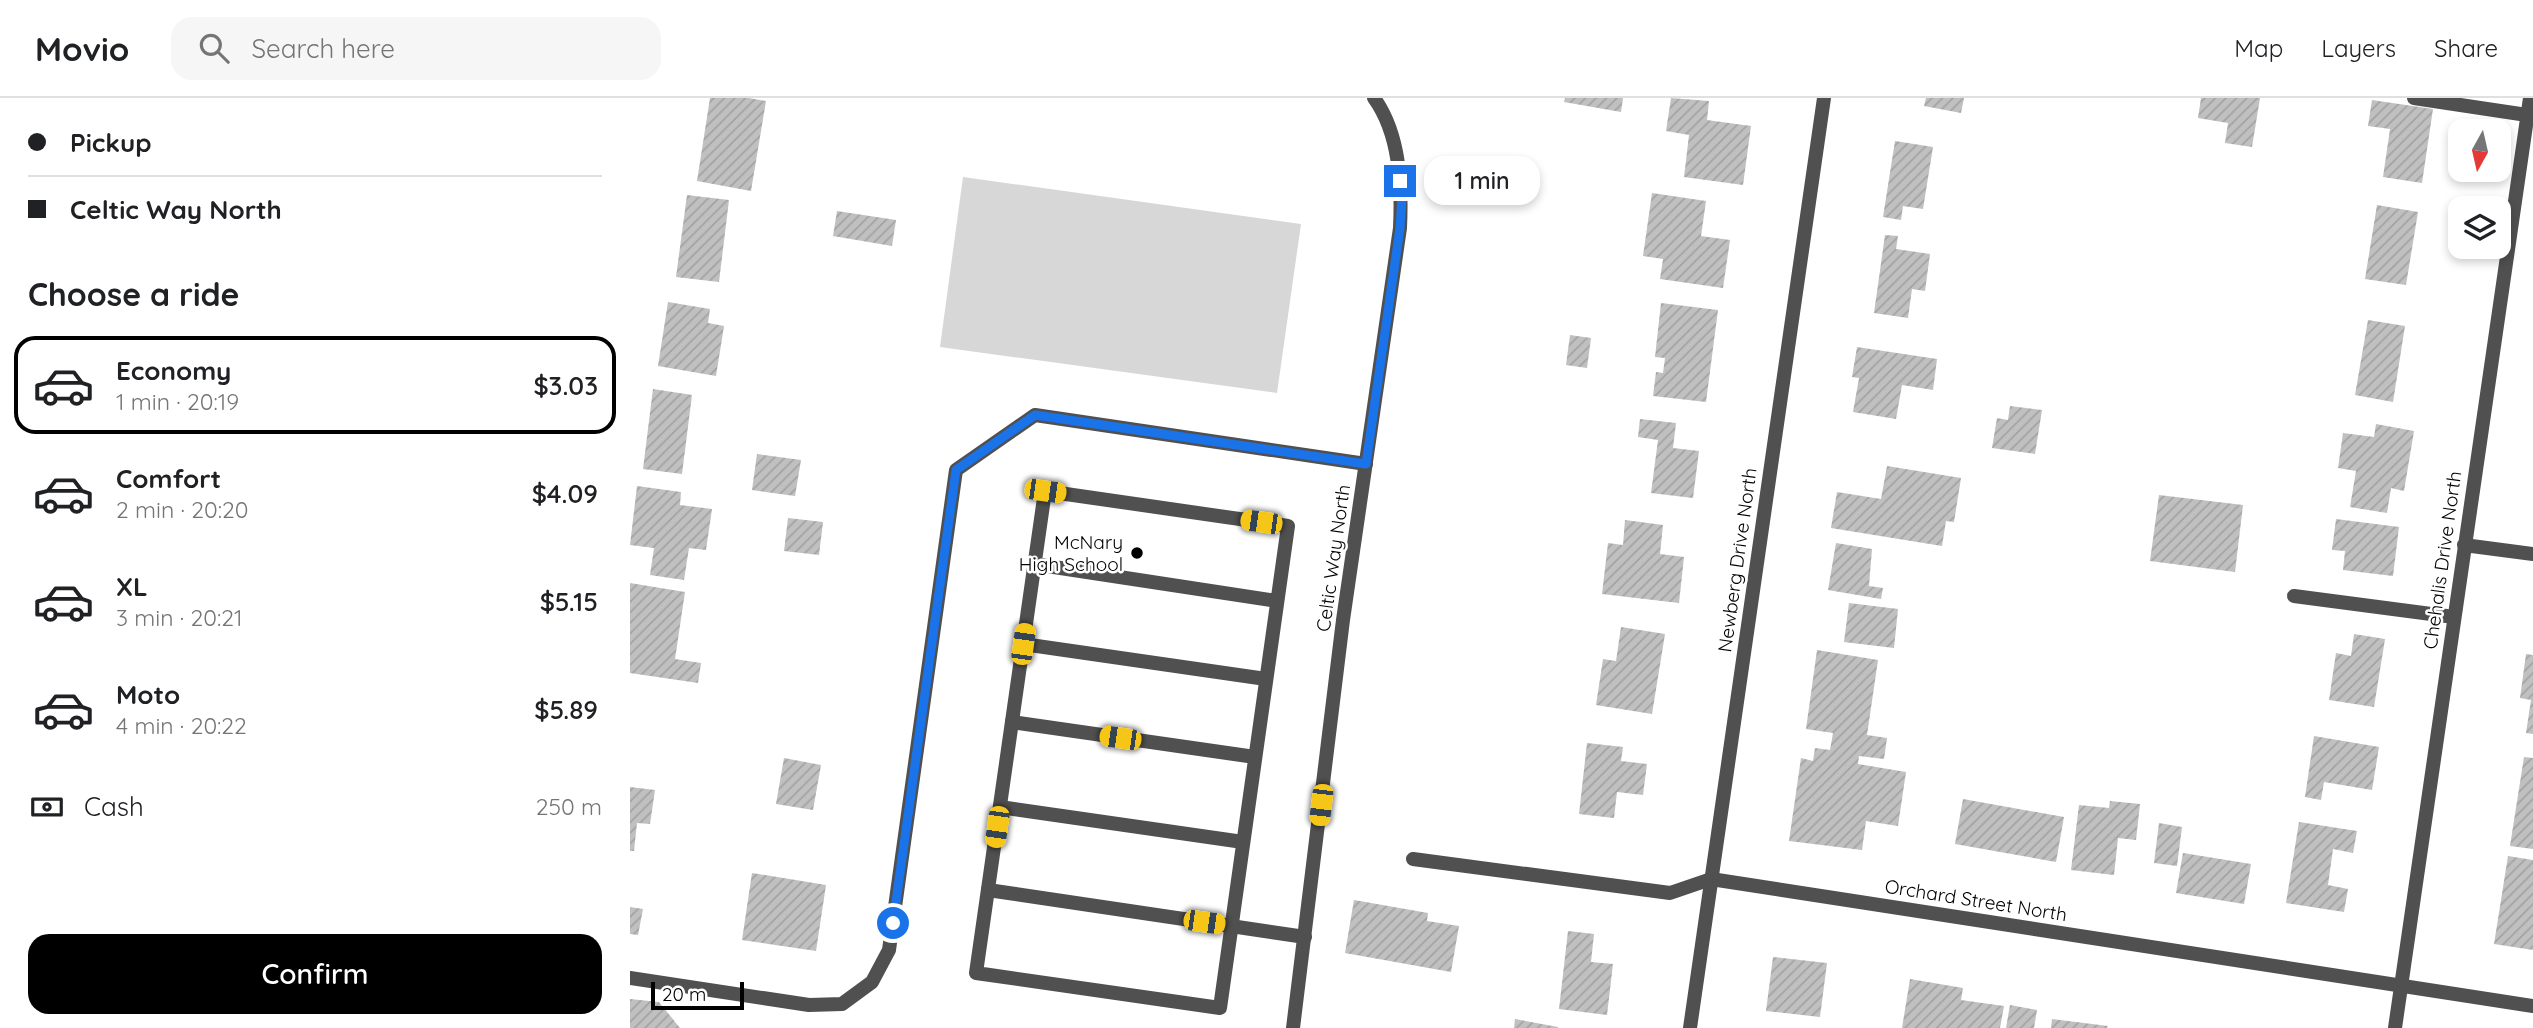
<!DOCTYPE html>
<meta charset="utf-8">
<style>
:root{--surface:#fff;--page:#f6f6f6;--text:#202124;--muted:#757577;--line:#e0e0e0;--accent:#000}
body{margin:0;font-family:Quicksand,sans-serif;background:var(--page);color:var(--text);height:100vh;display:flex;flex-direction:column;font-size:26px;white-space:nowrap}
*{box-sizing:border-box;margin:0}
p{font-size:23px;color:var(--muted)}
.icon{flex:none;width:38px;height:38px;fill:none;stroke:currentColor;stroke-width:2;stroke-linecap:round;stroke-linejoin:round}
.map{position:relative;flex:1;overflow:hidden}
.panel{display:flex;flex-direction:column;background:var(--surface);width:630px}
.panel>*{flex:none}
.guide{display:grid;align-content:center;height:154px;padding:0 28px;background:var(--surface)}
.needle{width:46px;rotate:188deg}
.buttons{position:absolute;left:1818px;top:21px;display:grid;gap:14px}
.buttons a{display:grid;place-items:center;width:63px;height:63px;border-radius:14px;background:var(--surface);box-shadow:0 4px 10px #0003;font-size:35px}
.scale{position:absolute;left:21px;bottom:18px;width:93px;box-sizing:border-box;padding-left:7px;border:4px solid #000;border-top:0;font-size:19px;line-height:24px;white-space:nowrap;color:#000;-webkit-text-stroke:5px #fff;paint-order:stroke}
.end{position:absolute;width:32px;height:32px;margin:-16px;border:9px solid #1a73e8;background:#fff;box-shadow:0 0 0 4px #fff}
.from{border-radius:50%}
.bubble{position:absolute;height:49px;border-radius:21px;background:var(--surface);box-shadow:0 4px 10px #0003;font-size:23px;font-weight:600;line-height:49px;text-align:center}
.car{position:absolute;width:21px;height:42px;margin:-21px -10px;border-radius:9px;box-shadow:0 0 5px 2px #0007;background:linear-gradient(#f5c518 24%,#345 0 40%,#f5c518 0 76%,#345 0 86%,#f5c518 0)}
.guide b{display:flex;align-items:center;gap:24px;height:66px;font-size:26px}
.guide b+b{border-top:2px solid var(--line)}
.guide i{width:18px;height:18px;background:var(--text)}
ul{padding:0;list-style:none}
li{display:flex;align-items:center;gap:21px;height:98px;margin:0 14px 10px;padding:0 14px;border:4px solid transparent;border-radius:21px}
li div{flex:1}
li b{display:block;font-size:26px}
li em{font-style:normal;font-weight:600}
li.current{border-color:var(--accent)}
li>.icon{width:63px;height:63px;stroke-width:1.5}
h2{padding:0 28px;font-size:32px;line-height:84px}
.pay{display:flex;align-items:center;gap:18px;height:77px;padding:0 28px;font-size:26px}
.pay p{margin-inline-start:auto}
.primary-button{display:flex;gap:14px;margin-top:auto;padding:14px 28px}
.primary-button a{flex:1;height:80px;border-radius:21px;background:var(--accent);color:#fff;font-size:28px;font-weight:600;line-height:80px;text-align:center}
header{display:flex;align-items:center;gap:42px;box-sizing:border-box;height:98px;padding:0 35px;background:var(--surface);border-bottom:2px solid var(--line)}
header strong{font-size:33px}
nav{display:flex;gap:38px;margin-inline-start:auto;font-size:24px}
.search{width:490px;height:63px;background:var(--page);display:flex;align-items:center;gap:18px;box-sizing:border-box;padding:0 24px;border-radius:21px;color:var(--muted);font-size:26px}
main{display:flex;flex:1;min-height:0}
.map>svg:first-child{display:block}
.green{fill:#d7d7d7}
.building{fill:url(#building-hatch)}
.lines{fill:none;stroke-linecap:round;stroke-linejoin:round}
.lane{stroke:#505050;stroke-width:14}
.street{stroke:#505050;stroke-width:14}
.route{stroke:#1a73e8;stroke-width:9}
.poi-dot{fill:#000;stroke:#fff;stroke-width:2.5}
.labels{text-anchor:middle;stroke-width:5;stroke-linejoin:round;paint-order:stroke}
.poi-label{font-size:19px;fill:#000;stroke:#fff;text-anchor:end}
.street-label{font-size:19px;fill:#000;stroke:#fff}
</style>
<header>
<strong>Movio</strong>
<div class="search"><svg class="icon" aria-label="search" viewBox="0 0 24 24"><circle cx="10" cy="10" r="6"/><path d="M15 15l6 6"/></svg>Search here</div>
<nav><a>Map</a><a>Layers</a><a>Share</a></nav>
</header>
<main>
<section class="panel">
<div class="guide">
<b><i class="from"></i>Pickup</b>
<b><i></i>Celtic Way North</b>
</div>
<h2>Choose a ride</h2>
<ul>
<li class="current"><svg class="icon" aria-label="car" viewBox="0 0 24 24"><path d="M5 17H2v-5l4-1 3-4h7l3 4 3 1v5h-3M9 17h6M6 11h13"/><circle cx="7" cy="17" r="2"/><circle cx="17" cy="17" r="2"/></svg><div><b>Economy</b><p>1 min · 20:19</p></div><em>$3.03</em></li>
<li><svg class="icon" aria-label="car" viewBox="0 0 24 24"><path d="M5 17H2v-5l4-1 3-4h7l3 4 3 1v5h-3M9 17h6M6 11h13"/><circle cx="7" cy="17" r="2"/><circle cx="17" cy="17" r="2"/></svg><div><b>Comfort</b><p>2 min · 20:20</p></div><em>$4.09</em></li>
<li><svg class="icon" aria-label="car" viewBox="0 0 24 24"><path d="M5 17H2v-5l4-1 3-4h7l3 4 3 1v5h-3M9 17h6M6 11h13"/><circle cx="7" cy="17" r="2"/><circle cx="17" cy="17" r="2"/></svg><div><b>XL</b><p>3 min · 20:21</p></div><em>$5.15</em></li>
<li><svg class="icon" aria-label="car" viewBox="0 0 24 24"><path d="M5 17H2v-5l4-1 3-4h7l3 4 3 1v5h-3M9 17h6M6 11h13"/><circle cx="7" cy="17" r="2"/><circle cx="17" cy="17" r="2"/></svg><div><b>Moto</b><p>4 min · 20:22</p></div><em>$5.89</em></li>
</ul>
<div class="pay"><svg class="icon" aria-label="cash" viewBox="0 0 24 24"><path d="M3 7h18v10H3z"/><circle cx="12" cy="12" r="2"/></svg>Cash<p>250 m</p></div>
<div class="primary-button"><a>Confirm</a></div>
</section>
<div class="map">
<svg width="1903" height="930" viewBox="0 0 1903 930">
<defs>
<pattern id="building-hatch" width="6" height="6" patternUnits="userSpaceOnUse" patternTransform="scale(1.75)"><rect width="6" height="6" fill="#c0c0c0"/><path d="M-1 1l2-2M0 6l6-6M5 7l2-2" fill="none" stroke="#a3a3a3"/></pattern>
</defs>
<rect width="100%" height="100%" fill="#fff"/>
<polygon class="green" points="333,79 671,126 647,295 310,249"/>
<g class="building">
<polygon points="80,0 119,0 136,3 121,93 67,83"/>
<polygon points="935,0 993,0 991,14 934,4"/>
<polygon points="1041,0 1079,3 1077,22 1121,28 1113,87 1054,79 1059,37 1036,33"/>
<polygon points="1296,0 1334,0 1331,15 1294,8"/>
<polygon points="1571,0 1630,0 1622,49 1595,45 1598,25 1568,20"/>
<polygon points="1742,2 1803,11 1792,85 1753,79 1760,31 1738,28"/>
<polygon points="1265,43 1303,49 1293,111 1273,108 1271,122 1253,119"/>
<polygon points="1022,95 1076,103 1071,138 1100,142 1093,190 1030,181 1033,161 1013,158"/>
<polygon points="57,97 99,102 89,184 46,179"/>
<polygon points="1747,107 1788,114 1776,187 1735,181"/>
<polygon points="207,113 266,122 262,148 203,138"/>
<polygon points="1255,137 1268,138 1266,151 1300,156 1295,193 1282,191 1278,220 1244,215"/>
<polygon points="38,204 80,211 78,225 94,228 86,278 28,268"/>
<polygon points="1031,205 1088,212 1076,304 1023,298 1026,274 1033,275 1035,260 1025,259"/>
<polygon points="1738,222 1775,228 1763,304 1725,297"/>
<polygon points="940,237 961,240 957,270 936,267"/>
<polygon points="1227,249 1307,261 1303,292 1272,287 1266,321 1223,314 1229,280 1222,279"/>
<polygon points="23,291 62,297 52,376 13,371"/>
<polygon points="1380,308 1412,312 1405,356 1362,350 1367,320 1378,322"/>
<polygon points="1010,321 1046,325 1043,350 1069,353 1063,400 1021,395 1028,342 1008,339"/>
<polygon points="1746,326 1784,333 1774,393 1761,390 1757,415 1720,409 1726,373 1708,370 1713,335 1744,339"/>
<polygon points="127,356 171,362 165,398 122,392"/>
<polygon points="1257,368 1331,380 1324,424 1316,423 1312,448 1201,430 1207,394 1251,401"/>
<polygon points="7,388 51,394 50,407 82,411 76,452 59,450 54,482 20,477 24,450 0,447"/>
<polygon points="1529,397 1613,407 1605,474 1520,463"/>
<polygon points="158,420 193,424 189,457 154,453"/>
<polygon points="1706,421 1769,429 1763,478 1713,472 1715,453 1702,452"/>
<polygon points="995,422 1033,427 1030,456 1054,459 1049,505 972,496 978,445 993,447"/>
<polygon points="1206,445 1242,451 1239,488 1253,490 1251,501 1198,492"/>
<polygon points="0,485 55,494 45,561 71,565 68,585 0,575"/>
<polygon points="1219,505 1268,511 1264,550 1214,544"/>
<polygon points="991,529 1035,536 1022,616 966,607 973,561 986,563"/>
<polygon points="1724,536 1755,541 1744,609 1699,602 1706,555 1721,558"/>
<polygon points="1187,552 1248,562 1237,637 1257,640 1254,661 1229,658 1228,666 1276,674 1268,728 1236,723 1232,752 1159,743 1171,660 1183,663 1185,650 1200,652 1203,635 1176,631"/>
<polygon points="1896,556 1903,557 1903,636 1896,635 1901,602 1890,600"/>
<polygon points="1684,638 1749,649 1742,692 1694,684 1691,702 1675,699"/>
<polygon points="957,645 993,649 991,663 1017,666 1013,697 987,694 984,720 949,716"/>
<polygon points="1894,659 1903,660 1903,751 1880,748"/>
<polygon points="154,660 191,667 183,712 146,706"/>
<polygon points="0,689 25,692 20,726 7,725 4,753 0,753"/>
<polygon points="1333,701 1434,719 1426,764 1325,746"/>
<polygon points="1480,703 1510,706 1506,742 1488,740 1484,777 1441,772 1449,707 1479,710"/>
<polygon points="1669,724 1727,733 1723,755 1703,751 1698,787 1718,791 1714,814 1656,805"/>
<polygon points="1529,725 1552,729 1547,768 1524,765"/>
<polygon points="1553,755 1621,766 1614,806 1546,795"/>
<polygon points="1878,758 1903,762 1903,852 1864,846"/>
<polygon points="122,775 196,787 186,853 112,842"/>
<polygon points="724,802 798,815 797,823 829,828 821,874 715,855"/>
<polygon points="0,809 13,811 8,837 0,836"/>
<polygon points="938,833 964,836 961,864 983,866 977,917 929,911"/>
<polygon points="1143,859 1197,865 1190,919 1136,913"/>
<polygon points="1280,881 1333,890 1331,902 1374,908 1370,930 1272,930"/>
<polygon points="0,901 29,904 50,930 0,930"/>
<polygon points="1380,907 1407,912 1404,930 1376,930"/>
<polygon points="885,921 928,929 928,930 884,930"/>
<polygon points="1422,921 1478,928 1477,930 1421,930"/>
</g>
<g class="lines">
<g class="lane">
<polyline points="1784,0 1897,17"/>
<polygon points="415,393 658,428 590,910 346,875"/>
<polyline points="1834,447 1903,456"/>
<polyline points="404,466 647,503"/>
<polyline points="1664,498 1824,519"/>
<polyline points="393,546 636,581"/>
<polyline points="382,624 625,659"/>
<polyline points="370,709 613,744"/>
<polyline points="358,792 675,839"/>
<polyline points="0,880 179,907 212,906 242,884 259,852 326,372 405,317 736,366"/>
</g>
<g class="street">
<polyline points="783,761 1040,795 1081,781 1903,908"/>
<path d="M663 930 713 522 770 130C772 87 770 36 744 0"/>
<polyline points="1060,930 1194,0"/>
<polyline points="1765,930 1900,0"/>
</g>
</g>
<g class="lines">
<polyline class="route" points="263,825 326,372 405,317 736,366 770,130 772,99 770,83"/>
</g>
<circle class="poi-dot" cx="507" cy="455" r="7"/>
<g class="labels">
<g class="poi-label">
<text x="493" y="451">McNary<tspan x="493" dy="22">High School</tspan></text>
</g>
<g class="street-label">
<text transform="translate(703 460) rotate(-82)" y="7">Celtic Way North</text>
<text transform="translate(1107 462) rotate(-82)" y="7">Newberg Drive North</text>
<text transform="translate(1812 462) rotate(-82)" y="7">Chehalis Drive North</text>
<text transform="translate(1346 802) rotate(9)" y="7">Orchard Street North</text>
</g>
</g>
</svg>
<div class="buttons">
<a><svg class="needle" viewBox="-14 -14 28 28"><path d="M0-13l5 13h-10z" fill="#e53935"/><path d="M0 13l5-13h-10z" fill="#757577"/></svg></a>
<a><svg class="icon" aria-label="layers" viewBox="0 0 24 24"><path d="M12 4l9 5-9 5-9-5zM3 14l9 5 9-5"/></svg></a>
</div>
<div class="scale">20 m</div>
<i class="end from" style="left:263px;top:825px"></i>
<i class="end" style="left:770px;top:83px"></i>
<div class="bubble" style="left:794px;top:58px;width:116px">1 min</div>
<i class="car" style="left:415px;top:393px;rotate:98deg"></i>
<i class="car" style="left:631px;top:424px;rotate:278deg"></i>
<i class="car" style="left:393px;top:546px;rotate:8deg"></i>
<i class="car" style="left:490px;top:640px;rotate:278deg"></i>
<i class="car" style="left:691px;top:707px;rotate:187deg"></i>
<i class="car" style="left:367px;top:729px;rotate:188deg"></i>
<i class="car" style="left:574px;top:824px;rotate:98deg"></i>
</div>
</main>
